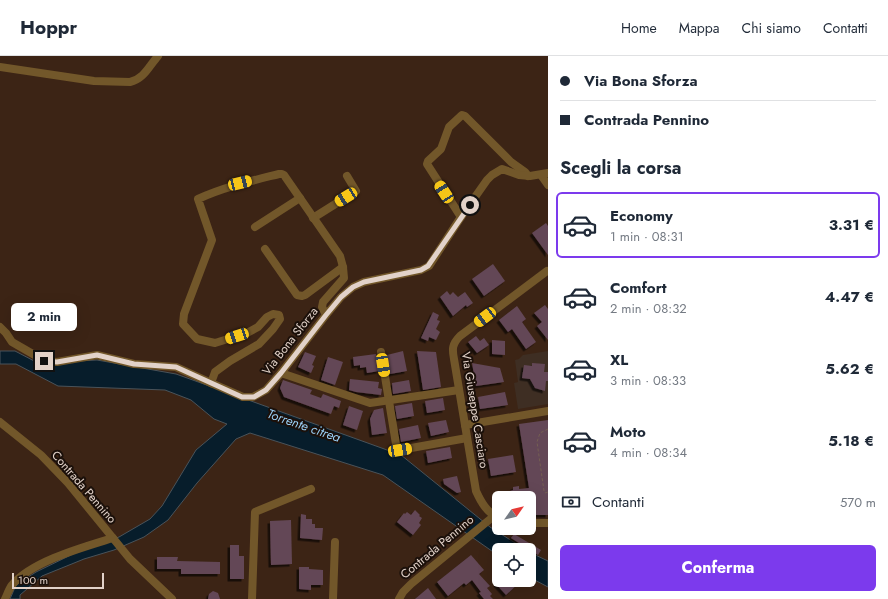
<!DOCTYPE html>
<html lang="it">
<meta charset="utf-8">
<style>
:root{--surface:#fff;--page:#f6f6f7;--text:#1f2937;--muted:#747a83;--line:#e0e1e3;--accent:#7c3aed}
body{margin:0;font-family:Jost,sans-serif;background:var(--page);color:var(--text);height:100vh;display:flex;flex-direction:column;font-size:15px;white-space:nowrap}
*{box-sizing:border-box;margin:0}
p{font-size:13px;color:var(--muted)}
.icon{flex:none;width:22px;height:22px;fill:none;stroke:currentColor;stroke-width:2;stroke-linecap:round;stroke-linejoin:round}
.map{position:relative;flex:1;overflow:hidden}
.panel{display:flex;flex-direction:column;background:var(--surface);width:340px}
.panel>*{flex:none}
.hud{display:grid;align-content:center;height:88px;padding:0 12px;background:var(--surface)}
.needle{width:26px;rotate:56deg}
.fabs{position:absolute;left:492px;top:435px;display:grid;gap:8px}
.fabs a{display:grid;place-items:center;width:44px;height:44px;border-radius:6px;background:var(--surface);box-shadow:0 4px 16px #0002;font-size:20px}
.scale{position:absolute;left:12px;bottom:10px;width:92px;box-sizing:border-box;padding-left:4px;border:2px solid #e2d2c9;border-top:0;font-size:11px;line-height:14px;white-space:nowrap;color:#e2d2c9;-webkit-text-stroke:3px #1b100a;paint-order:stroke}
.end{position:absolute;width:18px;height:18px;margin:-9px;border:5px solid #e2d2c9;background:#111;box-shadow:0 0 0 2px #111}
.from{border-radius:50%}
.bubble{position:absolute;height:28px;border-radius:6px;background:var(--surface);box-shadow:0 4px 16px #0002;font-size:13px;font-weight:700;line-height:28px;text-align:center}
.car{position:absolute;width:12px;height:24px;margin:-12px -6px;border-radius:5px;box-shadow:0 0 3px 1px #0007;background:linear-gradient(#f5c518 24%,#345 0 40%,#f5c518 0 76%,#345 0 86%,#f5c518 0)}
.hud b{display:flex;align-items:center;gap:14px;height:38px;font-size:15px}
.hud b+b{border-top:1px solid var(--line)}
.hud i{width:10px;height:10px;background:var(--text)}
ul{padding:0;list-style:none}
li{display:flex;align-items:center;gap:12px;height:66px;margin:0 8px 6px;padding:0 4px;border:2px solid transparent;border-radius:6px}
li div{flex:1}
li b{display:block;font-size:15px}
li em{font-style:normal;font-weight:700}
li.selected{border-color:var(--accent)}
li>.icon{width:36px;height:36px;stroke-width:1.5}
h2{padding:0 12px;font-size:18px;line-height:48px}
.pay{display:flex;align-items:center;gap:10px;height:44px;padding:0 12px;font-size:15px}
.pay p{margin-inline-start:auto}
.action{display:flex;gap:8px;margin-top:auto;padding:8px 12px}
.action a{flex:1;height:46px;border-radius:6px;background:var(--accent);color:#fff;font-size:16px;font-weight:700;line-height:46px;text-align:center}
header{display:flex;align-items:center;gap:24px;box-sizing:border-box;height:56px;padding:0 20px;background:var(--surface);border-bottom:1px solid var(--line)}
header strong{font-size:19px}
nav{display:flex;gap:22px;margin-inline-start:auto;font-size:14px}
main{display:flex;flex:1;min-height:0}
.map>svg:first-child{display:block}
.education{fill:#3e2e23}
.water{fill:#071d2b;stroke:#49535a}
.building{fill:#634756;filter:url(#shadow)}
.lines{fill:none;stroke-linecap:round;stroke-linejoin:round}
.path{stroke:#745f52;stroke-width:1;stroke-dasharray:3 2;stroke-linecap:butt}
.minor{stroke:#72572a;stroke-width:8}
.route{stroke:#e2d2c9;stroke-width:5}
.labels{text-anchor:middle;stroke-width:4;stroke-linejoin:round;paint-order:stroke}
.street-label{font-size:12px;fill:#e2d2c9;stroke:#1b100a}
.water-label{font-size:13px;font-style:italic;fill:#99cef4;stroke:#1b100a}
</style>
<header>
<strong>Hoppr</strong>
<nav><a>Home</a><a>Mappa</a><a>Chi siamo</a><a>Contatti</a></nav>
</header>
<main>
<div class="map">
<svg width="548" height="543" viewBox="0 0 548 543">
<defs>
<filter id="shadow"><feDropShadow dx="-2.5" dy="2.5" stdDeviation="0" flood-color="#0009"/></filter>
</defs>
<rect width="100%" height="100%" fill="#3c2415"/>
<polygon class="education" points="548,295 548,348 518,353 514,327 518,326 515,304 519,303 523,299"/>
<g class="water">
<polygon points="0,295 15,295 38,307 97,304 176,318 401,399 490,471 526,494 499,494 499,500 383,419 250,377 236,383 197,427 168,464 144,481 114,494 84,503 42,520 20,539 20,543 10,543 16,529 36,516 77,496 119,481 150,463 162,450 196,394 227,368 214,363 191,344 165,334 58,330 16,308 0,308"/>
<polygon points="529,496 548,505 548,531 529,521"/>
</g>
<g class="building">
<polygon points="546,167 548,170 548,199 532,177"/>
<polygon points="493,208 505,225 484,240 472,223"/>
<polygon points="447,235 450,239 453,236 458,241 465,236 473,247 467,251 466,249 453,260 440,241"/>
<polygon points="545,249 548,253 548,284 537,270 542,266 534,257"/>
<polygon points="517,250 526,263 522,266 536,286 526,293 512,273 508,276 499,264"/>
<polygon points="433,256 439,259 437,264 440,265 436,273 440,276 436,284 429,281 428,285 421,282"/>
<polygon points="476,280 480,285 484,282 489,289 477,297 468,286"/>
<polygon points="492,284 505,285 505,299 492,298"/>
<polygon points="403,295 407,315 390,318 387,299"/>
<polygon points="417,295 436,296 441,331 423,334"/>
<polygon points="305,296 316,300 312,309 314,310 311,317 298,311"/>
<polygon points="376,298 379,315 367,317 366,311 360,312 360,309 354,310 353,301"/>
<polygon points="328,301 343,306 335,329 321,324"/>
<polygon points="472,307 500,312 504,326 476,330"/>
<polygon points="532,307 545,308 544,316 548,316 548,325 546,325 545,335 535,332 530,323 522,322 524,309 532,310"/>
<polygon points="350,323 379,326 378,332 382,333 381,339 356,336 349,334"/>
<polygon points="283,324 312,334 310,338 321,342 323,338 341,345 339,352 334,350 331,358 284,341 280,332"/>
<polygon points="409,324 411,335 393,338 392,327"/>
<polygon points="505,336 508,349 480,353 478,341"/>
<polygon points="443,342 445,354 427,357 425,345"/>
<polygon points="412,347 414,360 397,363 395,350"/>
<polygon points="349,350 363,355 357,374 343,369"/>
<polygon points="383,352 387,377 372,379 370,363 374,354"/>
<polygon points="446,364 449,376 431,380 428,367"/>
<polygon points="548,364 548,459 533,459 531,442 511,442 510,435 513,434 513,431 519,430 519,433 529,432 519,368"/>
<polygon points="418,369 421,382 401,386 399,373"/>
<polygon points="450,391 452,402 428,407 426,395"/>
<polygon points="513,399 516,416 491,420 488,403"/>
<polygon points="457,420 461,436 457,437 444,428 443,423"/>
<polygon points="415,454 420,459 419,460 422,462 419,467 421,469 413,479 397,466 404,457 405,458 407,456 411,459"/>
<polygon points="301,458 306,459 306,463 312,463 312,468 315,468 315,472 323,472 322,484 300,482"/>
<polygon points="291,464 292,508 271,509 270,465"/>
<polygon points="514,478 541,494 538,499 511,482"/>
<polygon points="230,489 239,489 239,500 244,500 244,523 230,523"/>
<polygon points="471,499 484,514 479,518 490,530 487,532 492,538 490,540 493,543 484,543 479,537 481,536 472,524 466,529 464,527 448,540 437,526"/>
<polygon points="157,501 178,501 177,505 220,506 220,518 181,518 181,513 157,513"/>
<polygon points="299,511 309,511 309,513 323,514 323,529 311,529 311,534 299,533"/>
<polygon points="500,524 522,524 506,539 496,528"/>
<polygon points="428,532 436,543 415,543"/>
<polygon points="213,535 218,537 220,543 208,543 209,538"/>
</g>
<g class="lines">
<polyline class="path" points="548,373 540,377 537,386 544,435 545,437 548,436"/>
<g class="minor">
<path d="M0 11 94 25 130 26C144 23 149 10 158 0"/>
<polyline points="541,119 548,129"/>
<polyline points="461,161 427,108 428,105 441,93 449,71 462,59 465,60 511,106 525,116 528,120"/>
<polyline points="313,162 356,135 347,120"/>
<polyline points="255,171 300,142"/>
<polyline points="265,193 297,239 302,240 305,239 343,211"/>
<path d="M326 259 322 251 323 246 344 222 343 211 340 200 284 119 282 118H279C251 125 224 131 198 143L212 184 184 258 183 268 197 283 215 287 247 277 258 271 267 261 273 258 279 259 280 263 273 273 259 288 230 305 215 316 211 327 243 341H253L266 334 281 317 326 259 341 241 353 231 364 226 421 214 429 210 461 161 487 124 492 119 502 113 519 119 530 120 548 117"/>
<polyline points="0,271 6,277 12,286 45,305 57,306 97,299 134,308 176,311 211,327"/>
<polyline points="381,296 396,388 397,393 400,394 467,382"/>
<polyline points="281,317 370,347 459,334"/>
<polyline points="0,366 41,399 68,427 130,503 172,543"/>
<polyline points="465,369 548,355"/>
<path d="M499 462C487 457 481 446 476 435L454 303C452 293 452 288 460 280L547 215"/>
<polyline points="529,467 548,467"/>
<path d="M5 543C7 539 9 533 12 529 32 505 84 491 113 482"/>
<polyline points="252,543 255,456 311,433"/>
<polyline points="333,543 335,486"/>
<polyline points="399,543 403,536 411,528 494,460"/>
</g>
</g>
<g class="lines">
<polyline class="route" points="44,305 57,306 97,299 134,308 176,311 242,341 254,341 266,334 281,317 326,259 341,241 353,231 364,226 421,214 428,210 470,149"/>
</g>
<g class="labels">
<g class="street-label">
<text transform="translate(290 285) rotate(-52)" y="4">Via Bona Sforza</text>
<text transform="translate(475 354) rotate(81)" y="4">Via Giuseppe Casciaro</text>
<text transform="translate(84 431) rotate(49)" y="4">Contrada Pennino</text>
<text transform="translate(437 491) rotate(-40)" y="4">Contrada Pennino</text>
</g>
<g class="water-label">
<text transform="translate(304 369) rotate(19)" y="5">Torrente citrea</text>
</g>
</g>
</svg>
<div class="fabs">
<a><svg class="needle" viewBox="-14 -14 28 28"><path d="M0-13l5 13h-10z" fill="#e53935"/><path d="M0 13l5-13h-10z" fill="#747a83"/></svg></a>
<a><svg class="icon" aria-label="locate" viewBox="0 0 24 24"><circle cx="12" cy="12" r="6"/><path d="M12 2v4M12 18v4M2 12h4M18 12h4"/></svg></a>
</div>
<div class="scale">100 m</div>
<i class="end from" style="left:470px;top:149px"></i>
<i class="end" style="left:44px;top:305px"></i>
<div class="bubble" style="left:11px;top:247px;width:66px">2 min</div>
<i class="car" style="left:240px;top:127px;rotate:76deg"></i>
<i class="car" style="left:444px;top:136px;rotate:327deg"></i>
<i class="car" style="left:346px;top:141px;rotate:238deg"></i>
<i class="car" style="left:485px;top:261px;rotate:233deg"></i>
<i class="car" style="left:237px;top:280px;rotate:252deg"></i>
<i class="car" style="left:383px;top:309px;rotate:171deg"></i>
<i class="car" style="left:400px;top:394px;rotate:80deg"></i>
</div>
<section class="panel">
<div class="hud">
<b><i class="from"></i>Via Bona Sforza</b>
<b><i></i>Contrada Pennino</b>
</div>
<h2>Scegli la corsa</h2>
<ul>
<li class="selected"><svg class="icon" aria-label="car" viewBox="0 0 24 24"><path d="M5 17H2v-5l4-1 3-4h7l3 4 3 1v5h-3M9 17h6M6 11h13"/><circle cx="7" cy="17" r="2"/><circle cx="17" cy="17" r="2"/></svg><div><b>Economy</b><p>1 min · 08:31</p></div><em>3.31 €</em></li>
<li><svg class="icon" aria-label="car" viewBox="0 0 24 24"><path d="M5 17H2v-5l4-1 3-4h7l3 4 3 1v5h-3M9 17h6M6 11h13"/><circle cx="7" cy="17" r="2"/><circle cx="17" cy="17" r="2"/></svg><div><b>Comfort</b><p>2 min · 08:32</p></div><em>4.47 €</em></li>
<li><svg class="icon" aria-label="car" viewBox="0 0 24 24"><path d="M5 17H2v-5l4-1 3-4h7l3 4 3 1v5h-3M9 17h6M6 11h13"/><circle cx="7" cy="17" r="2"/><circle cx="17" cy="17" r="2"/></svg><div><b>XL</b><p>3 min · 08:33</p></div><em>5.62 €</em></li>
<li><svg class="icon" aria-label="car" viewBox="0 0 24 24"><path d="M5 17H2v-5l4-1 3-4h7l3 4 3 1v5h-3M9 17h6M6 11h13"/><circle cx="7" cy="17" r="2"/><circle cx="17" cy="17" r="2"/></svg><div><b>Moto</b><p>4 min · 08:34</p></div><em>5.18 €</em></li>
</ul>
<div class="pay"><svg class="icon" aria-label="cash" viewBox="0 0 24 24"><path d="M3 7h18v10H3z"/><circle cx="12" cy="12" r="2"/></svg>Contanti<p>570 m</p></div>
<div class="action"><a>Conferma</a></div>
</section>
</main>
